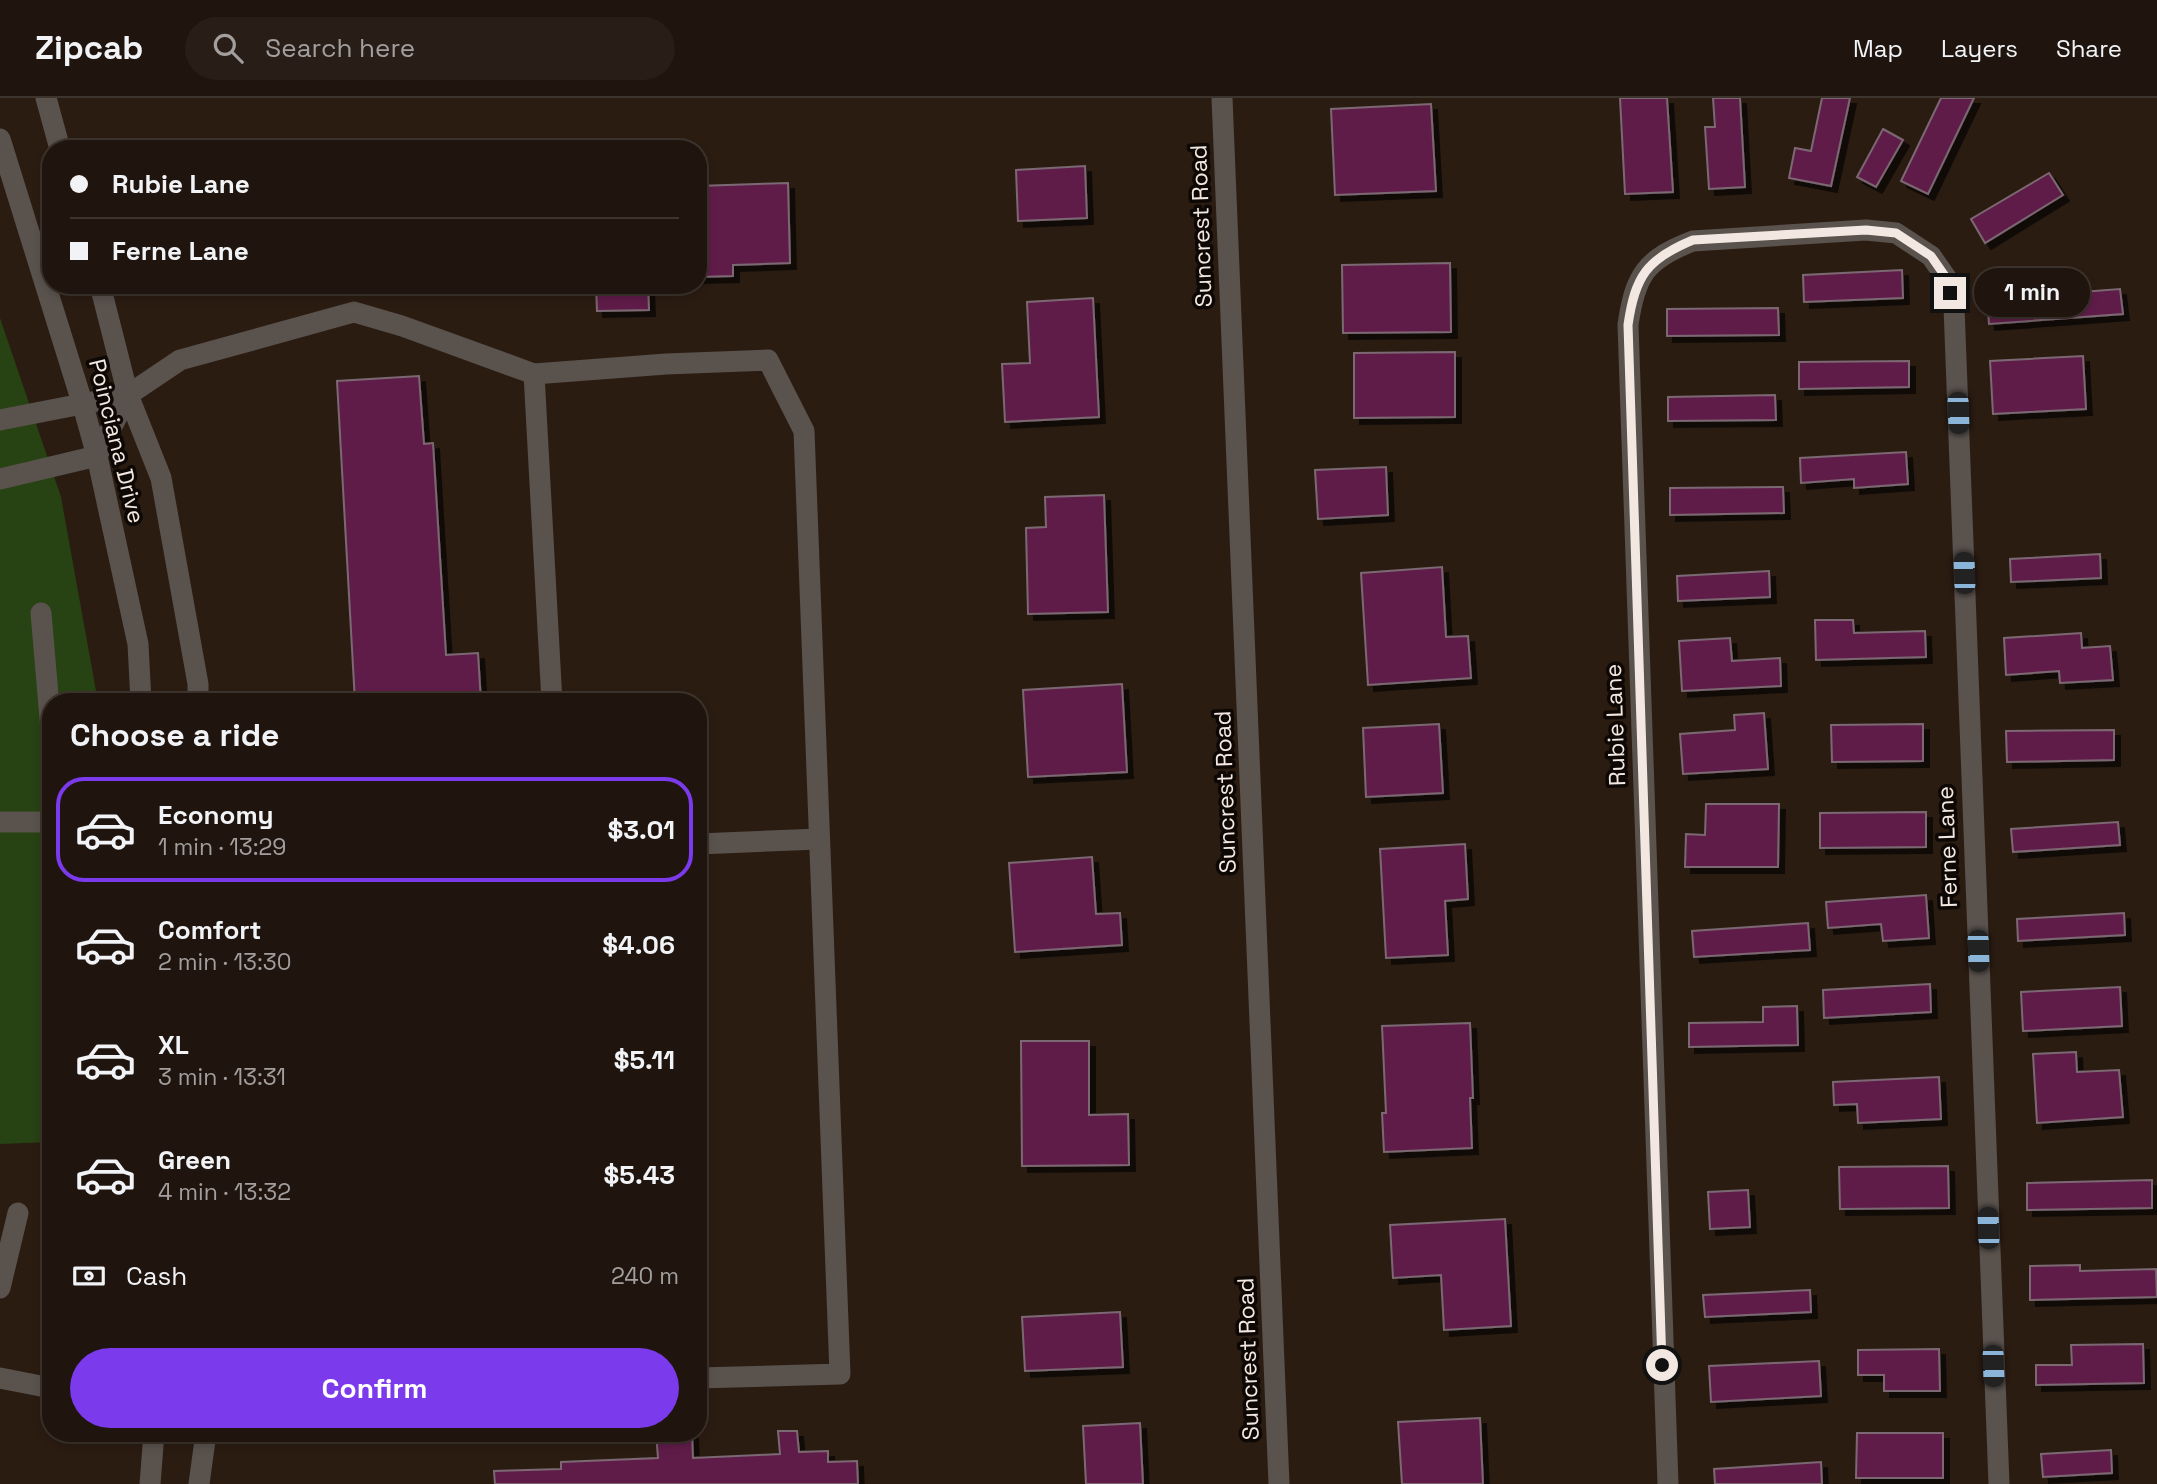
<!DOCTYPE html>
<meta charset="utf-8">
<style>
:root{--surface:#20150e;--page:#281e17;--text:#f1f3f6;--muted:#a29f9e;--line:#3d342e;--accent:#7c3aed}
body{margin:0;font-family:"Space Grotesk",sans-serif;background:var(--page);color:var(--text);height:100vh;display:flex;flex-direction:column;font-size:26px;white-space:nowrap}
*{box-sizing:border-box;margin:0}
p{font-size:23px;color:var(--muted)}
.icon{flex:none;width:38px;height:38px;fill:none;stroke:currentColor;stroke-width:2;stroke-linecap:round;stroke-linejoin:round}
.map{position:relative;flex:1;overflow:hidden}
.panel{position:absolute;left:42px;top:595px;width:665px;height:749px;display:flex;flex-direction:column;background:var(--surface);border-radius:28px;box-shadow:0 4px 10px #0003,0 0 0 2px var(--line)}
.panel>*{flex:none}
.top-card{position:absolute;left:42px;top:42px;width:665px;height:154px;border-radius:28px;box-shadow:0 4px 10px #0003,0 0 0 2px var(--line);display:grid;align-content:center;height:154px;padding:0 28px;background:var(--surface)}
.end{position:absolute;width:32px;height:32px;margin:-16px;border:9px solid #f3e8e1;background:#111;box-shadow:0 0 0 4px #111}
.from{border-radius:50%}
.bubble{position:absolute;height:49px;border-radius:24px;background:var(--surface);box-shadow:0 4px 10px #0003,0 0 0 2px var(--line);font-size:23px;font-weight:600;line-height:49px;text-align:center}
.car{position:absolute;width:21px;height:42px;margin:-21px -10px;border-radius:9px;box-shadow:0 0 5px 2px #0007;background:linear-gradient(#222 24%,#8ab4d8 0 40%,#222 0 76%,#8ab4d8 0 86%,#222 0)}
.top-card b{display:flex;align-items:center;gap:24px;height:66px;font-size:26px}
.top-card b+b{border-top:2px solid var(--line)}
.top-card i{width:18px;height:18px;background:var(--text)}
ul{padding:0;list-style:none}
li{display:flex;align-items:center;gap:21px;height:105px;margin:0 14px 10px;padding:0 14px;border:4px solid transparent;border-radius:28px}
li div{flex:1}
li b{display:block;font-size:26px}
li em{font-style:normal;font-weight:600}
li.active{border-color:var(--accent)}
li>.icon{width:63px;height:63px;stroke-width:1.5}
h2{padding:0 28px;font-size:32px;line-height:84px}
.pay{display:flex;align-items:center;gap:18px;height:77px;padding:0 28px;font-size:26px}
.pay p{margin-inline-start:auto}
.button{display:flex;gap:14px;margin-top:auto;padding:14px 28px}
.button a{flex:1;height:80px;border-radius:42px;background:var(--accent);color:#fff;font-size:28px;font-weight:600;line-height:80px;text-align:center}
header{display:flex;align-items:center;gap:42px;box-sizing:border-box;height:98px;padding:0 35px;background:var(--surface);border-bottom:2px solid var(--line)}
header strong{font-size:33px}
nav{display:flex;gap:38px;margin-inline-start:auto;font-size:24px}
.search{width:490px;height:63px;background:var(--page);display:flex;align-items:center;gap:18px;box-sizing:border-box;padding:0 24px;border-radius:38px;color:var(--muted);font-size:26px}
.map>svg:first-child{display:block}
.green{fill:#274213}
.building{fill:#601d49;stroke:#7b6872;stroke-width:2;filter:url(#shadow)}
.lines{fill:none;stroke-linecap:round;stroke-linejoin:round}
.service{stroke:#5a524d;stroke-width:21}
.minor{stroke:#5a524d;stroke-width:21}
.route{stroke:#f3e8e1;stroke-width:9}
.labels{text-anchor:middle;stroke-width:7;stroke-linejoin:round;paint-order:stroke}
.street-label{font-size:23px;fill:#f3e8e1;stroke:#0e0805}
</style>
<header>
<strong>Zipcab</strong>
<div class="search"><svg class="icon" aria-label="search" viewBox="0 0 24 24"><circle cx="10" cy="10" r="6"/><path d="M15 15l6 6"/></svg>Search here</div>
<nav><a>Map</a><a>Layers</a><a>Share</a></nav>
</header>
<div class="map">
<svg width="2157" height="1386" viewBox="0 0 2157 1386">
<defs>
<filter id="shadow"><feDropShadow dx="6" dy="6" stdDeviation="0" flood-color="#0009"/></filter>
</defs>
<rect width="100%" height="100%" fill="#2b1c12"/>
<polygon class="green" points="0,220 61,399 98,604 51,604 51,1044 0,1046"/>
<g class="building">
<polygon points="1620,0 1667,0 1673,94 1625,96"/>
<polygon points="1713,0 1740,0 1745,89 1709,91 1705,29 1715,29"/>
<polygon points="1822,0 1850,0 1831,88 1789,80 1795,50 1811,53"/>
<polygon points="1941,0 1974,0 1928,96 1901,83"/>
<polygon points="1431,6 1436,93 1335,97 1331,11"/>
<polygon points="1883,31 1903,42 1876,89 1857,79"/>
<polygon points="1085,68 1087,120 1018,123 1016,72"/>
<polygon points="2049,75 2063,97 1985,145 1971,121"/>
<polygon points="788,85 790,165 733,167 733,178 698,179 698,88"/>
<polygon points="1450,165 1451,234 1343,235 1342,167"/>
<polygon points="1902,172 1903,200 1804,204 1803,177"/>
<polygon points="596,187 648,187 649,212 597,213"/>
<polygon points="2120,191 2123,216 1989,226 1987,201"/>
<polygon points="1093,200 1099,319 1005,324 1002,266 1030,265 1027,204"/>
<polygon points="1778,210 1779,237 1667,238 1667,211"/>
<polygon points="1455,254 1455,319 1354,320 1354,255"/>
<polygon points="2083,258 2086,311 1993,316 1990,263"/>
<polygon points="1909,263 1909,289 1799,291 1799,264"/>
<polygon points="419,278 424,346 433,345 446,557 478,555 481,604 355,604 337,283"/>
<polygon points="1775,297 1776,322 1668,323 1668,299"/>
<polygon points="1906,354 1908,386 1854,390 1854,381 1801,385 1800,360"/>
<polygon points="1386,369 1388,417 1318,421 1315,372"/>
<polygon points="1783,389 1784,415 1670,417 1670,390"/>
<polygon points="1104,397 1108,514 1028,516 1026,430 1046,429 1045,399"/>
<polygon points="2100,456 2101,480 2011,484 2010,461"/>
<polygon points="1442,469 1446,539 1468,538 1471,580 1368,587 1361,475"/>
<polygon points="1769,473 1770,499 1678,503 1677,478"/>
<polygon points="1815,522 1853,522 1854,535 1925,533 1926,559 1816,562"/>
<polygon points="2081,535 2082,550 2110,548 2113,582 2060,585 2059,573 2006,577 2004,540"/>
<polygon points="1730,540 1732,563 1780,560 1781,588 1682,593 1679,543"/>
<polygon points="1122,586 1127,674 1028,679 1023,592"/>
<polygon points="1764,615 1768,671 1683,676 1680,636 1735,632 1734,617"/>
<polygon points="1439,626 1443,695 1366,699 1363,630"/>
<polygon points="1923,626 1923,663 1832,664 1831,627"/>
<polygon points="2114,632 2114,662 2007,664 2006,633"/>
<polygon points="1706,706 1779,706 1778,769 1685,769 1686,736 1705,737"/>
<polygon points="1926,714 1926,749 1820,750 1820,715"/>
<polygon points="2118,724 2120,747 2013,754 2011,731"/>
<polygon points="1465,746 1468,801 1445,803 1448,857 1386,860 1380,751"/>
<polygon points="1092,759 1096,816 1120,815 1122,847 1015,854 1009,765"/>
<polygon points="1926,797 1929,840 1883,843 1881,826 1828,830 1826,804"/>
<polygon points="2124,815 2125,837 2018,843 2017,821"/>
<polygon points="1808,825 1810,852 1694,859 1692,833"/>
<polygon points="1930,886 1931,914 1824,920 1823,892"/>
<polygon points="2120,889 2122,928 2023,933 2021,894"/>
<polygon points="1797,908 1798,947 1689,949 1689,925 1763,924 1763,909"/>
<polygon points="1470,925 1473,1000 1470,1000 1472,1050 1384,1054 1382,1015 1386,1015 1382,928"/>
<polygon points="1021,943 1089,943 1089,1017 1128,1016 1129,1067 1022,1068"/>
<polygon points="2076,954 2077,974 2119,972 2123,1019 2037,1025 2033,956"/>
<polygon points="1939,979 1941,1021 1858,1025 1857,1006 1834,1007 1833,984"/>
<polygon points="1948,1068 1949,1110 1840,1111 1839,1069"/>
<polygon points="2152,1082 2152,1110 2027,1112 2027,1085"/>
<polygon points="1748,1092 1750,1129 1710,1131 1708,1094"/>
<polygon points="1505,1121 1511,1228 1444,1232 1441,1177 1393,1180 1390,1127"/>
<polygon points="2080,1167 2080,1173 2156,1171 2157,1199 2030,1202 2030,1168"/>
<polygon points="1810,1192 1811,1214 1705,1219 1703,1197"/>
<polygon points="1120,1214 1123,1269 1025,1273 1022,1219"/>
<polygon points="2143,1246 2144,1285 2036,1287 2036,1267 2072,1267 2071,1247"/>
<polygon points="1939,1251 1940,1293 1884,1293 1884,1277 1858,1277 1858,1252"/>
<polygon points="1819,1263 1821,1298 1711,1304 1709,1268"/>
<polygon points="1480,1320 1483,1386 1402,1386 1398,1324"/>
<polygon points="1140,1325 1143,1386 1086,1386 1083,1328"/>
<polygon points="778,1333 797,1333 799,1354 828,1353 828,1364 857,1363 858,1386 495,1386 494,1373 561,1371 561,1364 658,1360 656,1335 692,1335 693,1360 780,1356"/>
<polygon points="1857,1335 1943,1335 1943,1380 1856,1380"/>
<polygon points="2111,1352 2112,1375 2043,1379 2041,1356"/>
<polygon points="1821,1364 1822,1386 1715,1386 1714,1371"/>
</g>
<g class="lines">
<g class="service">
<polyline points="534,276 666,266 768,262 804,333 840,1276 698,1280"/>
<polyline points="0,322 128,297 180,262 354,214 402,228 534,276 552,604"/>
<polyline points="0,381 97,358 128,297"/>
<polyline points="41,515 51,632"/>
<polyline points="0,724 51,724"/>
<polyline points="698,746 819,741"/>
<polyline points="0,1190 18,1115"/>
<polyline points="0,1280 51,1290"/>
</g>
<g class="minor">
<polyline points="46,0 60,51"/>
<polyline points="1222,0 1279,1386"/>
<polyline points="0,41 82,304 97,358 138,546 141,604"/>
<polyline points="100,187 128,297 161,380 198,586 198,604"/>
<polyline points="150,1386 154,1335"/>
<polyline points="199,1386 206,1335"/>
<path d="M1668 1386 1628 227C1635 177 1646 161 1693 143L1866 132 1896 135 1931 158 1947 181 1954 209 1999 1386"/>
</g>
</g>
<g class="lines">
<path class="route" d="M1662 1267 1628 227C1635 178 1647 161 1693 142L1866 132 1896 135 1931 158 1947 181 1950 195"/>
</g>
<g class="labels">
<g class="street-label">
<text transform="translate(1201 128) rotate(-92)" y="8">Suncrest Road</text>
<text transform="translate(117 343) rotate(76)" y="8">Poinciana Drive</text>
<text transform="translate(1615 627) rotate(-92)" y="8">Rubie Lane</text>
<text transform="translate(1225 694) rotate(-92)" y="8">Suncrest Road</text>
<text transform="translate(1947 749) rotate(-92)" y="8">Ferne Lane</text>
<text transform="translate(1248 1261) rotate(-92)" y="8">Suncrest Road</text>
</g>
</g>
</svg>
<i class="end from" style="left:1662px;top:1267px"></i>
<i class="end" style="left:1950px;top:195px"></i>
<div class="bubble" style="left:1974px;top:170px;width:116px">1 min</div>
<i class="car" style="left:1958px;top:315px;rotate:178deg"></i>
<i class="car" style="left:1964px;top:475px;rotate:358deg"></i>
<i class="car" style="left:1978px;top:853px;rotate:178deg"></i>
<i class="car" style="left:1988px;top:1130px;rotate:358deg"></i>
<i class="car" style="left:1993px;top:1268px;rotate:178deg"></i>
<div class="top-card">
<b><i class="from"></i>Rubie Lane</b>
<b><i></i>Ferne Lane</b>
</div>
<section class="panel">
<h2>Choose a ride</h2>
<ul>
<li class="active"><svg class="icon" aria-label="car" viewBox="0 0 24 24"><path d="M5 17H2v-5l4-1 3-4h7l3 4 3 1v5h-3M9 17h6M6 11h13"/><circle cx="7" cy="17" r="2"/><circle cx="17" cy="17" r="2"/></svg><div><b>Economy</b><p>1 min · 13:29</p></div><em>$3.01</em></li>
<li><svg class="icon" aria-label="car" viewBox="0 0 24 24"><path d="M5 17H2v-5l4-1 3-4h7l3 4 3 1v5h-3M9 17h6M6 11h13"/><circle cx="7" cy="17" r="2"/><circle cx="17" cy="17" r="2"/></svg><div><b>Comfort</b><p>2 min · 13:30</p></div><em>$4.06</em></li>
<li><svg class="icon" aria-label="car" viewBox="0 0 24 24"><path d="M5 17H2v-5l4-1 3-4h7l3 4 3 1v5h-3M9 17h6M6 11h13"/><circle cx="7" cy="17" r="2"/><circle cx="17" cy="17" r="2"/></svg><div><b>XL</b><p>3 min · 13:31</p></div><em>$5.11</em></li>
<li><svg class="icon" aria-label="car" viewBox="0 0 24 24"><path d="M5 17H2v-5l4-1 3-4h7l3 4 3 1v5h-3M9 17h6M6 11h13"/><circle cx="7" cy="17" r="2"/><circle cx="17" cy="17" r="2"/></svg><div><b>Green</b><p>4 min · 13:32</p></div><em>$5.43</em></li>
</ul>
<div class="pay"><svg class="icon" aria-label="cash" viewBox="0 0 24 24"><path d="M3 7h18v10H3z"/><circle cx="12" cy="12" r="2"/></svg>Cash<p>240 m</p></div>
<div class="button"><a>Confirm</a></div>
</section>
</div>
